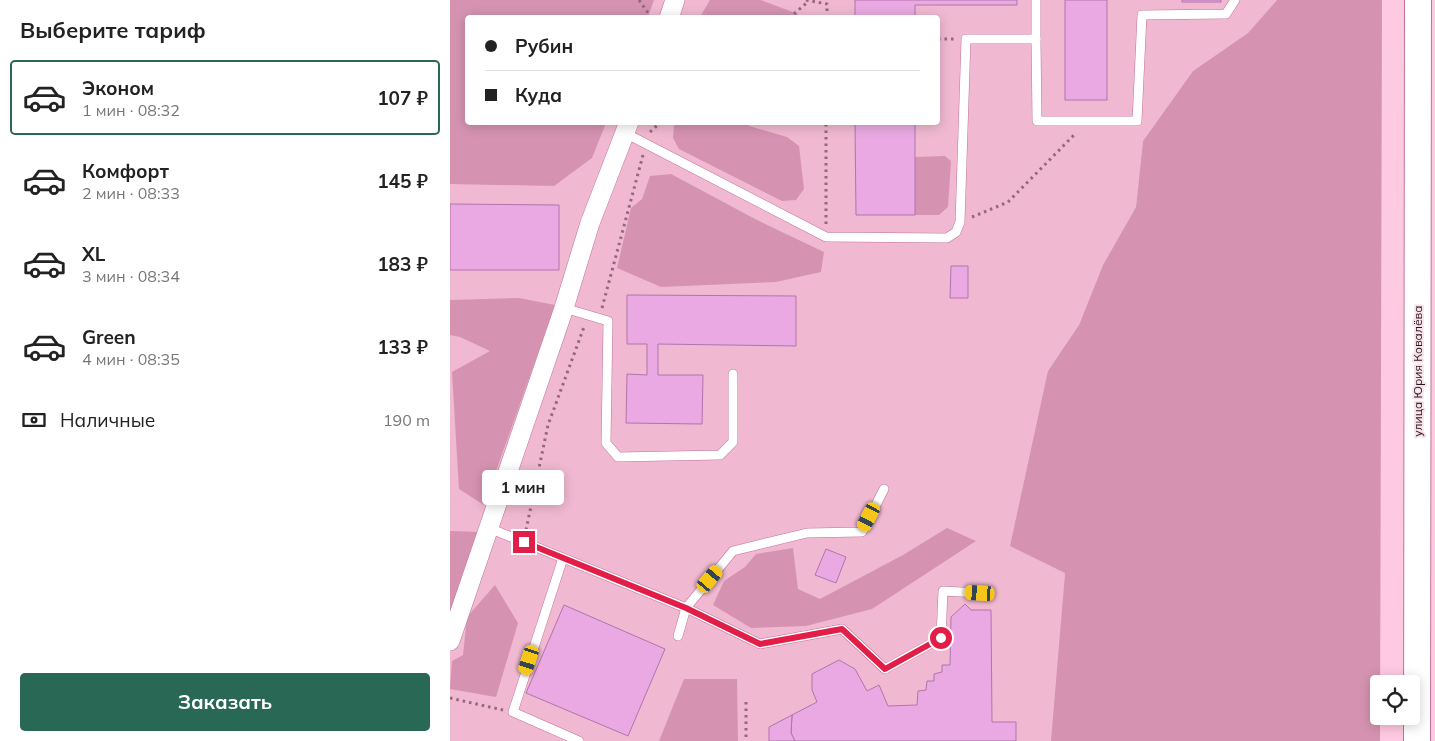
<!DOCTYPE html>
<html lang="ru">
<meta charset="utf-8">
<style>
:root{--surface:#fff;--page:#f2f2f2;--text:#222;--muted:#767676;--line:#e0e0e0;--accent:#296855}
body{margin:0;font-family:Mulish,sans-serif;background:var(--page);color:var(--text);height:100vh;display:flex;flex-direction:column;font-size:19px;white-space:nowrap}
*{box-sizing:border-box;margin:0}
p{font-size:16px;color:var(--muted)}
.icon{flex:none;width:28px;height:28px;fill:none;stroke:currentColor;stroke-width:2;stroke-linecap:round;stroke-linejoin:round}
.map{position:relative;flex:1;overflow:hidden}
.drawer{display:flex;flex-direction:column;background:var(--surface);width:450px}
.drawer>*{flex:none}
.guide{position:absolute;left:15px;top:15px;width:475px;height:110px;border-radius:5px;box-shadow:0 2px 12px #0003;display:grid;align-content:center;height:110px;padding:0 20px;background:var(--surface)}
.tools{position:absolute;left:920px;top:675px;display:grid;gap:10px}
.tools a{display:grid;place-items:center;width:50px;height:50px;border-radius:5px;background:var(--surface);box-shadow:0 2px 12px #0003;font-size:25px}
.end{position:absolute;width:22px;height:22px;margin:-11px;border:6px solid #e11d48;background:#fff;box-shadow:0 0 0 2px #fff}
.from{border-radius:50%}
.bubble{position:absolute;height:35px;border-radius:5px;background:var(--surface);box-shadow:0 2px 12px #0003;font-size:16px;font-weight:700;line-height:35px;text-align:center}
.car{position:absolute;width:15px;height:30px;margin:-15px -8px;border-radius:6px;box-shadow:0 0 4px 1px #0007;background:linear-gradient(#f5c518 24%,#345 0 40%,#f5c518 0 76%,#345 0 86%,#f5c518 0)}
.guide b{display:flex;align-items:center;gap:18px;height:48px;font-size:19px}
.guide b+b{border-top:1px solid var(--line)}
.guide i{width:12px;height:12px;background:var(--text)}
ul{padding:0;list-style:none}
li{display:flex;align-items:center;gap:15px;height:75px;margin:0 10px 8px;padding:0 10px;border:2px solid transparent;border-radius:5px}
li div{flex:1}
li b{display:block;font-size:19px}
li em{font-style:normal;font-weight:700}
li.selected{border-color:var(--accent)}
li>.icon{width:45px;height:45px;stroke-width:1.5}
h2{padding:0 20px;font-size:22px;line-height:60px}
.pay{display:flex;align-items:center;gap:12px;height:55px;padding:0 20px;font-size:19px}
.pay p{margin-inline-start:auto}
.primary-button{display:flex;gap:10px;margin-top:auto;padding:10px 20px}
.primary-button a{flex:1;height:58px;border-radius:5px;background:var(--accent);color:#fff;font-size:20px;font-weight:700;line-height:58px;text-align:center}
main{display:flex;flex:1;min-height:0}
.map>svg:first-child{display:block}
.built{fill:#f0b9d1;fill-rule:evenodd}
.green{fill:#d593b1}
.building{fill:#eaa9e2;stroke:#b273ac}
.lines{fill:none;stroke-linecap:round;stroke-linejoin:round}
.service-casing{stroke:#c17298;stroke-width:10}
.minor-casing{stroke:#c17298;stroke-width:20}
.secondary-casing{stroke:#c17298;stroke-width:28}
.path{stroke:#91687c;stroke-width:3;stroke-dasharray:2.5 4;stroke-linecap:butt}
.service{stroke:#fff;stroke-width:9}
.minor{stroke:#fff;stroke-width:19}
.secondary{stroke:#fff;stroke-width:26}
.route{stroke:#e11d48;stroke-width:6}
.labels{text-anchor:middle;stroke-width:4;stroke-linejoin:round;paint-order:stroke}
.street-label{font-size:12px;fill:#2e0f1f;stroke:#f5e3ea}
</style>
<main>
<section class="drawer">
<h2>Выберите тариф</h2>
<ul>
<li class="selected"><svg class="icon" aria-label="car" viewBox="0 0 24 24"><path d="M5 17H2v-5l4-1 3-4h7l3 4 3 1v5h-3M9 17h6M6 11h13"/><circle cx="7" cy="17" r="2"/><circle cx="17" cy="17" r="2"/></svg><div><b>Эконом</b><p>1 мин · 08:32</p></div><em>107 ₽</em></li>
<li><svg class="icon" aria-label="car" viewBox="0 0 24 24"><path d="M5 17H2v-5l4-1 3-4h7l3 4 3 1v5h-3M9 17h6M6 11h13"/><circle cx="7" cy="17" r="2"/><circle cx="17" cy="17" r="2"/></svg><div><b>Комфорт</b><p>2 мин · 08:33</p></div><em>145 ₽</em></li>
<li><svg class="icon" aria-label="car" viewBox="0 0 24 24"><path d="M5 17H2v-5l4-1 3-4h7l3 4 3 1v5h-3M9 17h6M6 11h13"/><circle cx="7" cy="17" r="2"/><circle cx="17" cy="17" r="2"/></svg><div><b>XL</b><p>3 мин · 08:34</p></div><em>183 ₽</em></li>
<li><svg class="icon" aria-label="car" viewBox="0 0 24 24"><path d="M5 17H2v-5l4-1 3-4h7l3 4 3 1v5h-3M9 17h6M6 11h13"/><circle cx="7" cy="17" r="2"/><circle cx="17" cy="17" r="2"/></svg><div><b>Green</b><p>4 мин · 08:35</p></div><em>133 ₽</em></li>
</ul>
<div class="pay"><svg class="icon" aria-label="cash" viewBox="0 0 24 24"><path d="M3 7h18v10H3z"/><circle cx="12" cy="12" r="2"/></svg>Наличные<p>190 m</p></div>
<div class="primary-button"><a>Заказать</a></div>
</section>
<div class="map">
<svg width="985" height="741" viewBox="0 0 985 741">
<rect width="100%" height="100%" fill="#fecae1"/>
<path class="built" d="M0 0H827L798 33 743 71 693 141 686 207 653 265 629 325 598 371 615 573 602 741H0ZM18 18H488V122H18Z"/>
<g class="green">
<polygon points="0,0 204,0 198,17 18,18 18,122 156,123 142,158 104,186 0,184"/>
<polygon points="260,0 311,0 348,14 348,17 250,17"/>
<polygon points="827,0 932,0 930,741 601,741 615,573 560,546 598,371 629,325 653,265 686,207 693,141 743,71 798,33"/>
<polygon points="228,123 298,123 299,126 337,137 349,146 354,189 346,200 332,201 229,149 223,138 224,126"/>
<polygon points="495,156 501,161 498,207 489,215 465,215 465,157"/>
<polygon points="221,174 307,220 374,252 371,272 326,282 211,287 167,268 181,208 192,199 200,176"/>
<polygon points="69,298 105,305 34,505 9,489 2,372 40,351 10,337 0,335 0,300"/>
<polygon points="497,528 526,541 422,609 356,626 301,628 263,605 274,581 295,567 306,554 343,548 348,589 370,599 453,555"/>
<polygon points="0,531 31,532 0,613"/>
<polygon points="45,585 68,623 46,697 0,689 2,661 13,655 17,617"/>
<polygon points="234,679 287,679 288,741 209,741"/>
</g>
<g class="building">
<polygon points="405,0 567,0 567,5 465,5 465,18 405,18"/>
<rect x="615" y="0" width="42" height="100"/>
<rect x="732" y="0" width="39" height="2"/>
<polygon points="405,122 465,122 465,215 406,215"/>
<polygon points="0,204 109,205 109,270 0,270"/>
<polygon points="501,266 518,266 518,298 500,298"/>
<polygon points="177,295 346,296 346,346 208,344 208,375 253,375 252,424 176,423 177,374 197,375 197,344 177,344"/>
<polygon points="376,549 396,557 386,583 365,575"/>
<polygon points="515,604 521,610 541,610 542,722 566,722 566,741 345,741 341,733 342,715 367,702 362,690 362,674 389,660 405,669 417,691 429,685 438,706 467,705 468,691 476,690 477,681 484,681 484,674 492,672 492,665 500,665 501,617"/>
<polygon points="114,605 215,649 178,736 76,693"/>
<polygon points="342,715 341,733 345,741 319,741 319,727"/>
</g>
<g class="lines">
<defs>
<g id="service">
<polyline points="586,0 586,39"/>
<polyline points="175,133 376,237 497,238 506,232 510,222 516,39 586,39 587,121 687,121 692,15 776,14 785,0"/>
<polyline points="114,308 158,321 156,443 168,457 270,455 283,442 283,374"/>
<polyline points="434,489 412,532 357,533 283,551 236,608 310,644 392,629 435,669 491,638 493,591 530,593"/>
<polyline points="39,528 236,608 228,636"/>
<polyline points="113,558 63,712 129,741"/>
</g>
<g id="minor">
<polyline points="219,18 225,0"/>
<polyline points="0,641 114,308 140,223 179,122"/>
</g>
<polyline id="secondary" points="967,741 968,0"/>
</defs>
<use href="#service" class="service-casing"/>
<use href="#minor" class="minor-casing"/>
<use href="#secondary" class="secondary-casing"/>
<g class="path">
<polyline points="189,0 201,17"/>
<polyline points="356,0 377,4 377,18"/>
<polyline points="339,18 359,1"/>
<polyline points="488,39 505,39"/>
<polyline points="200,132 211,122"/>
<polyline points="522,217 558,202 626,133"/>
<polyline points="376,224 376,122"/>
<polyline points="152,308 193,155"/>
<polyline points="76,530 98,425 134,327"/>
<polyline points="0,698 53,710"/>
<polyline points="296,702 296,741"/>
</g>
<use href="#service" class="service"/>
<use href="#minor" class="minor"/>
<use href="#secondary" class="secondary"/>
</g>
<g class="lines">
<polyline class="route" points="74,542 236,608 310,644 392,629 435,669 491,638"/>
</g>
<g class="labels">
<g class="street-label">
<text transform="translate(968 371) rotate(-90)" y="4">улица Юрия Ковалёва</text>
</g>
</g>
</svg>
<div class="tools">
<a><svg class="icon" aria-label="locate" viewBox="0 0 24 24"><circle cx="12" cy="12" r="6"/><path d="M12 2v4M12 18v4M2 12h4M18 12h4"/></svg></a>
</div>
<i class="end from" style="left:491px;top:638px"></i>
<i class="end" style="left:74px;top:542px"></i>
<div class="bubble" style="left:32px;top:470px;width:82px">1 мин</div>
<i class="car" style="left:419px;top:517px;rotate:208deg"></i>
<i class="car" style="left:260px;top:579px;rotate:40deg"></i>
<i class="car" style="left:530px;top:593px;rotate:273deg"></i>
<i class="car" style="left:79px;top:660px;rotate:198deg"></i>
<div class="guide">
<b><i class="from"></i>Рубин</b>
<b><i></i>Куда</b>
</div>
</div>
</main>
